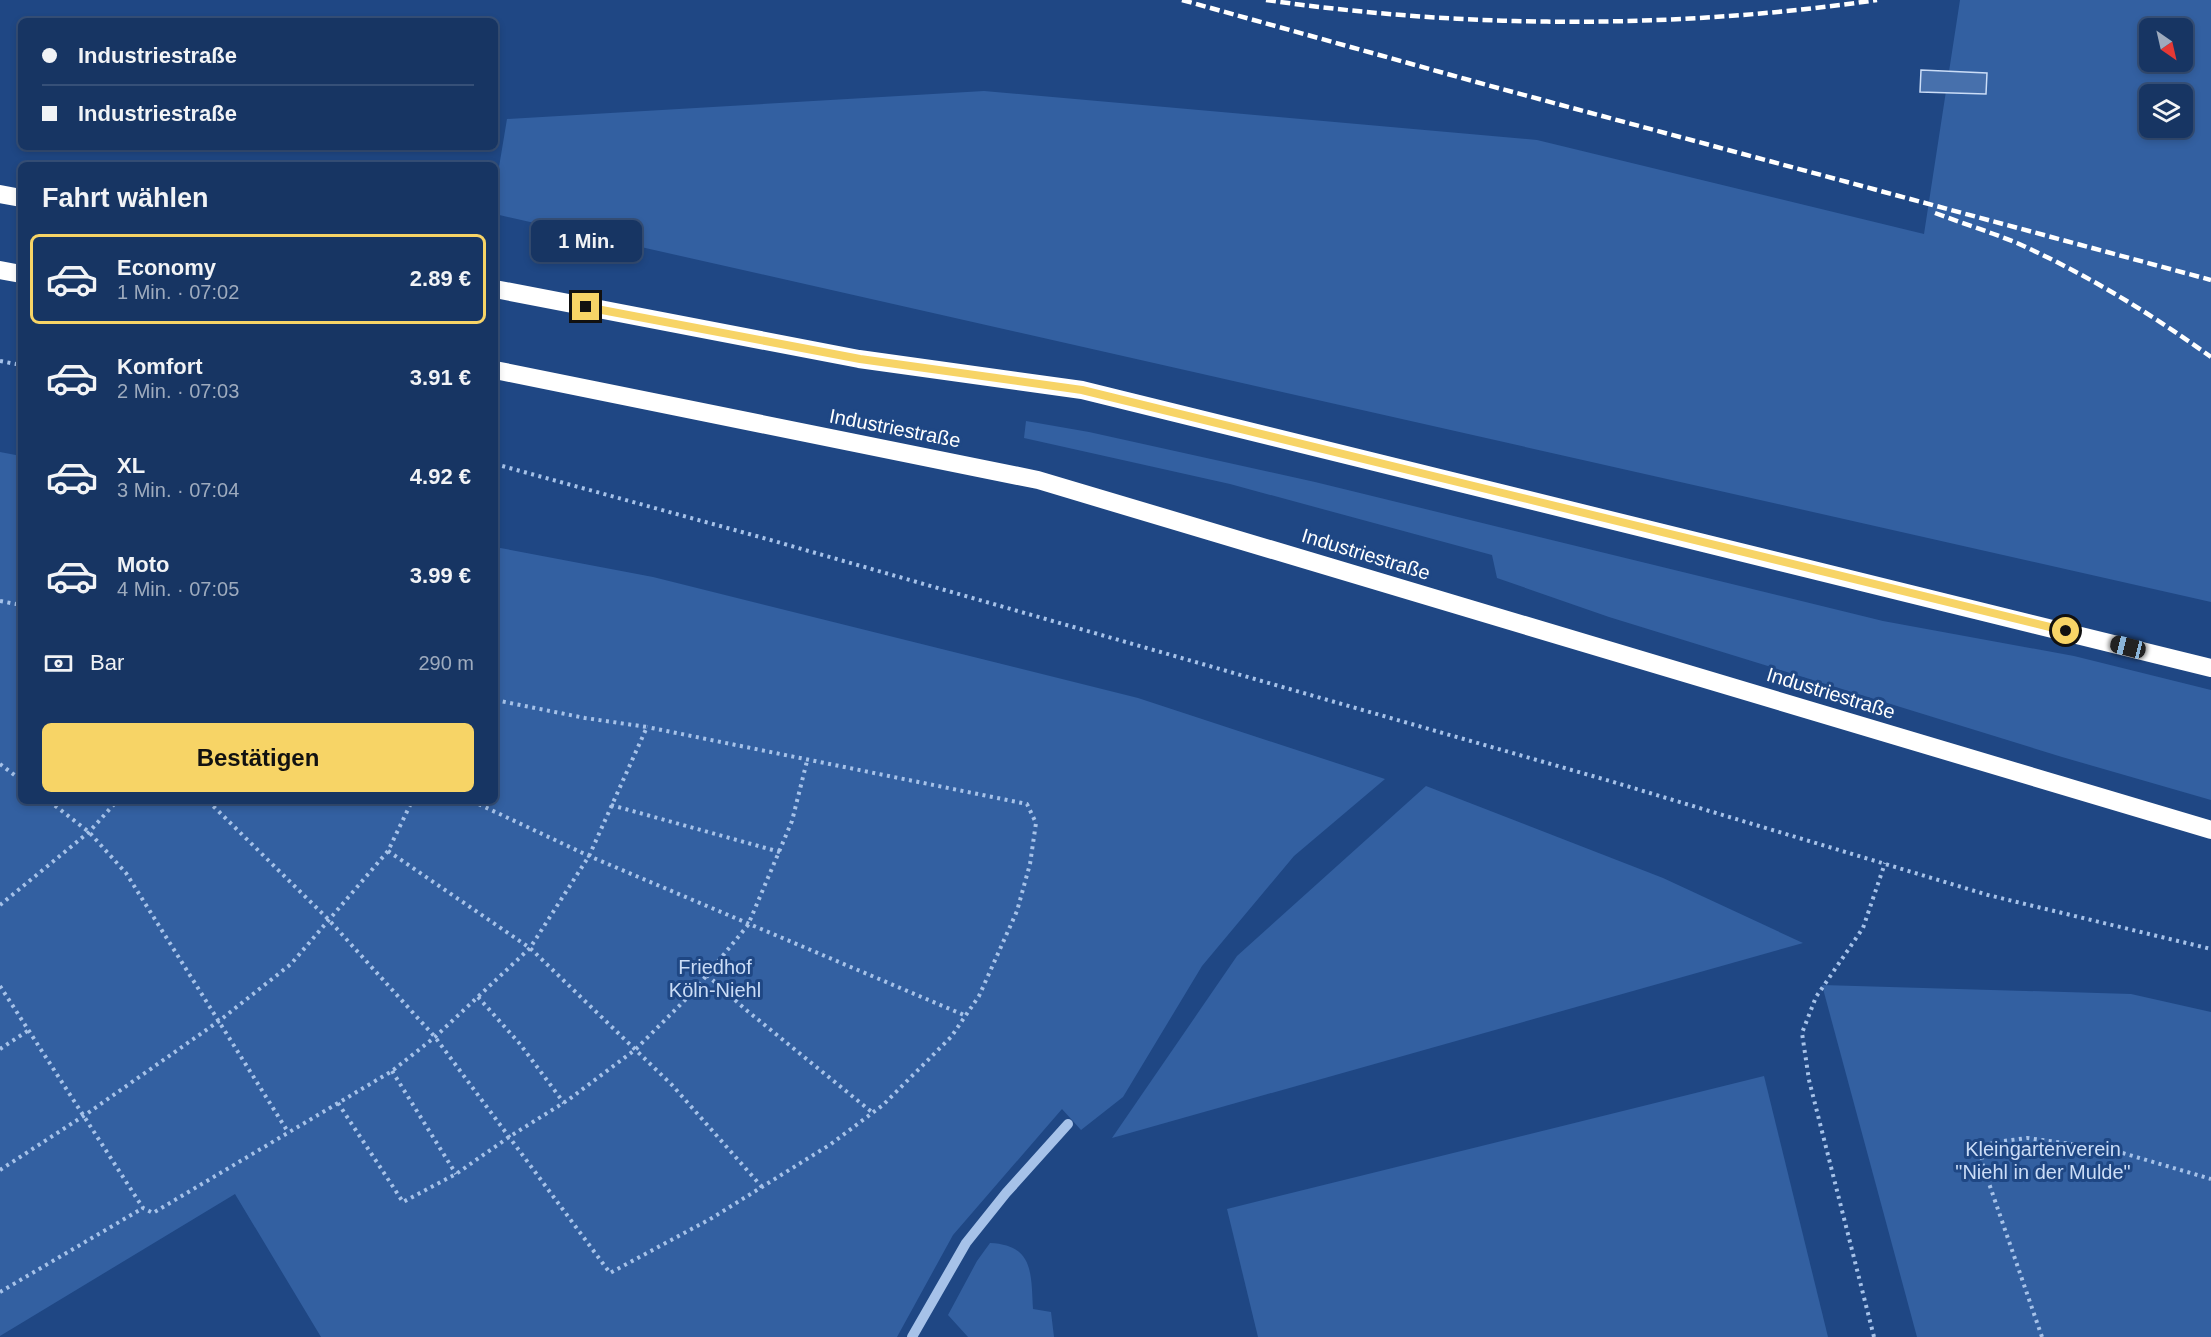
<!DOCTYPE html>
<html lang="de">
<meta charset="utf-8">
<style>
:root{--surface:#173563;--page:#203d69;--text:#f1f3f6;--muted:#9eabbe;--line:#365078;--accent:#f7d466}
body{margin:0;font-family:Helvetica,sans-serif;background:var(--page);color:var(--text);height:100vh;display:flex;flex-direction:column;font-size:22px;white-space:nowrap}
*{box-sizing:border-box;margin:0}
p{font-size:20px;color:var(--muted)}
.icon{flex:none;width:33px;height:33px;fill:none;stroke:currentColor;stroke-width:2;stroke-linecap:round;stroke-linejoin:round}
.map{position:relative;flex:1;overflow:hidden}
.side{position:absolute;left:18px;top:162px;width:480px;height:642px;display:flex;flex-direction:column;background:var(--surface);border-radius:9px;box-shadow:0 3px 9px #0003,0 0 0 2px var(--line)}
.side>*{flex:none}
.hud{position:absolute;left:18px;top:18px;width:480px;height:132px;border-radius:9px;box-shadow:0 3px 9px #0003,0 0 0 2px var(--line);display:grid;align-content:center;height:132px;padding:0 24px;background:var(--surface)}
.needle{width:39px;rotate:146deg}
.buttons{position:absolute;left:2139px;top:18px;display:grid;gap:12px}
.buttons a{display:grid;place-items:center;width:54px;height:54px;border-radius:9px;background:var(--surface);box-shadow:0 3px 9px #0003,0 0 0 2px var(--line);font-size:30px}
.end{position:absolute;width:27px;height:27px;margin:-14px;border:8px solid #f7d466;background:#111;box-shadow:0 0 0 3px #111}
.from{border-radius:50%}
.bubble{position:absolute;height:42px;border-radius:9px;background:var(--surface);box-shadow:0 3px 9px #0003,0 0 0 2px var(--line);font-size:20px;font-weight:700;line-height:42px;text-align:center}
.car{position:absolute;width:18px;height:36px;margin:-18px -9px;border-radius:8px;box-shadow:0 0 4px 2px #0007;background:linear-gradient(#222 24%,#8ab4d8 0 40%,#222 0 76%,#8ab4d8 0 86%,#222 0)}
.hud b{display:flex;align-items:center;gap:21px;height:57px;font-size:22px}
.hud b+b{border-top:2px solid var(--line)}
.hud i{width:15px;height:15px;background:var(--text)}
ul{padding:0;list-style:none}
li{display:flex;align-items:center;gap:18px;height:90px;margin:0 12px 9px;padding:0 12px;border:3px solid transparent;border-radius:9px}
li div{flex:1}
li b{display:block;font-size:22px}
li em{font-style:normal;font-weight:700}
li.on{border-color:var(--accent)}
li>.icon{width:54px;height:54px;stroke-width:1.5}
h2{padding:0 24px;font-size:27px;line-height:72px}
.pay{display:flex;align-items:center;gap:15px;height:66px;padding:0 24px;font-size:22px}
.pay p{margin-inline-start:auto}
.action{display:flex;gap:12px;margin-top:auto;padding:12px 24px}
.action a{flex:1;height:69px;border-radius:9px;background:var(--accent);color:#111;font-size:24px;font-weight:700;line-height:69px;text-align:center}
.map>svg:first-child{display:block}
.green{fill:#3360a1;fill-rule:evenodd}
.building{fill:#4770ac;stroke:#cbddf7;stroke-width:1.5}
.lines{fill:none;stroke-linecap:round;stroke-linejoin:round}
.path{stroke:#a6c2e9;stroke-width:4;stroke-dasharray:3 4.5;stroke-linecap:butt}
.minor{stroke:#a6c2e9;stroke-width:10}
.highway{stroke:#fff;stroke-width:18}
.rail{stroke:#fff;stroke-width:4.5;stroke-dasharray:10 4.5;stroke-linecap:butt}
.route{stroke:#f7d466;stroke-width:8}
.labels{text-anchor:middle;stroke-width:6;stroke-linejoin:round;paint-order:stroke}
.street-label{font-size:20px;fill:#fff;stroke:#1f4784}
.park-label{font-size:20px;fill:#cbddf7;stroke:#1f4784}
</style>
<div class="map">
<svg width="2211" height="1337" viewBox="0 0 2211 1337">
<rect width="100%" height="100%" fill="#1f4784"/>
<g class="green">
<path d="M1960 0H2211V602L495 214V191L507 119 984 91 1537 140 1924 234ZM2150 28H2182V62H2150ZM2150 94H2182V128H2150Z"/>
<polygon points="1026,421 1089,432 1315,482 1883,621 2074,656 2211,690 2211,800 2062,757 1609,617 1497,578 1492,555 1230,484 1024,438"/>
<polygon points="0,452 21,456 21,801 495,801 495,547 653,577 1138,698 1385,779 1294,856 1202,966 1123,1097 1081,1130 1062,1109 953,1235 897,1337 321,1337 235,1194 0,1336"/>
<polygon points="1426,786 1663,878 1803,943 1112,1138 1237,956"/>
<polygon points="1822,985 2131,994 2211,1012 2211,1337 1917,1337"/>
<polygon points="1764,1076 1828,1337 1258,1337 1227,1209"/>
<path d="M990 1243C1034 1245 1031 1274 1033 1309L1051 1312 1054 1337H968L948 1315 977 1261Z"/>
</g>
<polygon class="building" points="1921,70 1987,73 1986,94 1920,92"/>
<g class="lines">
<g class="path">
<polyline points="0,361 21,365"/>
<polyline points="495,464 760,537 1610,781 1988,895 2211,949"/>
<polyline points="0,601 21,605"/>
<polyline points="0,764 21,780"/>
<polyline points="49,801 89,832 126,873 288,1132"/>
<polyline points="208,801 328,919 435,1037 610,1273 712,1218 831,1144 883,1105 951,1037 979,996 1017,911 1030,864 1036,823 1027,804 647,727"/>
<polyline points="472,801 589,856 964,1015"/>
<polyline points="611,805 780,852"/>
<polyline points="388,851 530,948 672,1085 762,1187"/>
<polyline points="0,905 89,832 117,801"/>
<polyline points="707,975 745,1009 873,1113"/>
<polyline points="0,986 143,1208 153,1213 392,1071 435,1037 530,948 589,856 647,727 585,718 495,700"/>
<polyline points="478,997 520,1044 564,1103"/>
<polyline points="0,1049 29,1030"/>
<polyline points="392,1071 456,1174"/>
<polyline points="338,1103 403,1202 456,1174 509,1137 568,1100 636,1049 693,992 748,925 792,821 807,761"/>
<polyline points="0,1170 85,1115 219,1021 291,964 388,851 412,801"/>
<polyline points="0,1292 143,1208"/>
<polyline points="1874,1337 1809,1080 1802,1033 1816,997 1863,928 1885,863"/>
<polyline points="2042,1337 1983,1166 1980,1147 1996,1142 2027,1138 2109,1149 2211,1179"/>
</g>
<polyline class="minor" points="912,1337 966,1243 1006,1193 1068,1124"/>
<g class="highway">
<polyline points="0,194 21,198"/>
<polyline points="0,270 21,274"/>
<polyline points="495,289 859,359 1082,390 2211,668"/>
<polyline points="495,370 1038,480 2211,830"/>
</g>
<g class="rail">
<polyline points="1182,0 1487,85 2211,280"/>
<path d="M1266 0C1468 29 1676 29 1877 0"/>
<path d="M1935 213C1962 223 1990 232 2017 243 2086 274 2150 313 2211 357"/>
</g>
</g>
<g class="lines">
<polyline class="route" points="586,307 860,359 1082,390 2066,631"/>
</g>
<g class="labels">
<g class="street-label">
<text transform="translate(895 428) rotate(11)" y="7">Industriestraße</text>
<text transform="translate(1366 554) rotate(17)" y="7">Industriestraße</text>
<text transform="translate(1831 693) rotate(17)" y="7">Industriestraße</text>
</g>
<g class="park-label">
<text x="715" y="974">Friedhof<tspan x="715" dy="23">Köln-Niehl</tspan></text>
<text x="2043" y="1156">Kleingartenverein<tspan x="2043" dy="23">"Niehl in der Mulde"</tspan></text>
</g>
</g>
</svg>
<div class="buttons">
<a><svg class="needle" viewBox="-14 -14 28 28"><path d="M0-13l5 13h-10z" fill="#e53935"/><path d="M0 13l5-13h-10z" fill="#9eabbe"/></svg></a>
<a><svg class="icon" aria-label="layers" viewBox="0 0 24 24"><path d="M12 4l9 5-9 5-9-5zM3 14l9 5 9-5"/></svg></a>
</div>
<i class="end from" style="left:2066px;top:631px"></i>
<i class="end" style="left:586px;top:307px"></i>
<div class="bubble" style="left:531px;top:220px;width:111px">1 Min.</div>
<i class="car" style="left:2128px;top:647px;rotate:284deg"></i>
<div class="hud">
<b><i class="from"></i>Industriestraße</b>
<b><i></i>Industriestraße</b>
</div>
<section class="side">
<h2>Fahrt wählen</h2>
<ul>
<li class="on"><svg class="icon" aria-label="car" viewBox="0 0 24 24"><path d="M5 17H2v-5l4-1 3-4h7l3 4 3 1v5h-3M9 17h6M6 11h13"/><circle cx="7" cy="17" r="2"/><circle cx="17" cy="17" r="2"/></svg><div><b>Economy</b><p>1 Min. · 07:02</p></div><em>2.89 €</em></li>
<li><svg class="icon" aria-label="car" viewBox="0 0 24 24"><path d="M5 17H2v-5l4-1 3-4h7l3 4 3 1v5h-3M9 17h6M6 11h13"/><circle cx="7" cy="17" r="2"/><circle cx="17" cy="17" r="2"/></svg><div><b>Komfort</b><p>2 Min. · 07:03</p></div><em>3.91 €</em></li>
<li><svg class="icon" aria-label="car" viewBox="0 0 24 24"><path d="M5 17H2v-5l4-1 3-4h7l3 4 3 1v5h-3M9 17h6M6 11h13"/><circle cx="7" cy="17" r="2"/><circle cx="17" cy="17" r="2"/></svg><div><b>XL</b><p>3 Min. · 07:04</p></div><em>4.92 €</em></li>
<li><svg class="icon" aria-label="car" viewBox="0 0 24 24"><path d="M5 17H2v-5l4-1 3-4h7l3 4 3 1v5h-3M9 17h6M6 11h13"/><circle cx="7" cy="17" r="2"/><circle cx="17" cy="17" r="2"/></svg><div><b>Moto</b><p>4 Min. · 07:05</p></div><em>3.99 €</em></li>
</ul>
<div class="pay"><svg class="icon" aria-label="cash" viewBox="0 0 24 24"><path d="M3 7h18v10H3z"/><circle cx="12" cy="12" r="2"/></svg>Bar<p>290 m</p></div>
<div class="action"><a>Bestätigen</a></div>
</section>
</div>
